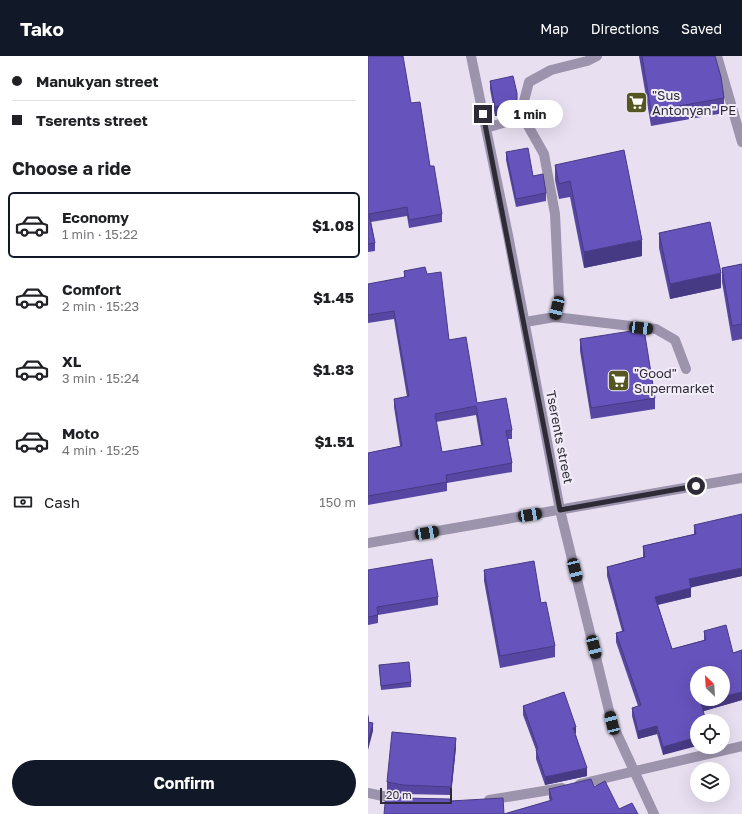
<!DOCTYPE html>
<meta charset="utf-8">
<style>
:root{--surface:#fff;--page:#f2f2f2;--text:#202124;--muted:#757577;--line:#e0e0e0;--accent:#111827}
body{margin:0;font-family:"Golos Text",sans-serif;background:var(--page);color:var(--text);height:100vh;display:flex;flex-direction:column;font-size:15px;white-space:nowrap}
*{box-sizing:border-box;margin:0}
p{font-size:13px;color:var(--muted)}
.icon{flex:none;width:22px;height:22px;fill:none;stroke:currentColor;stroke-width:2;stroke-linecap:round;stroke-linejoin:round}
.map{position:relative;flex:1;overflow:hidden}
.side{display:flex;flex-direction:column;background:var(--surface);width:368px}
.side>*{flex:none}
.top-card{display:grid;align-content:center;height:88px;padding:0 12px;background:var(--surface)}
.needle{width:26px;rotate:335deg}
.fabs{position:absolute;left:322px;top:610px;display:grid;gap:8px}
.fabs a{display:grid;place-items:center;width:40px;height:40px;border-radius:50%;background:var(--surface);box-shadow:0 4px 16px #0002;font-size:20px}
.scale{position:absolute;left:12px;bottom:10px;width:72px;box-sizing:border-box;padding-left:4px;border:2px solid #2e2b37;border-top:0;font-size:11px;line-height:14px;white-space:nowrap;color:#2e2b37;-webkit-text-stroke:3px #f2ecf9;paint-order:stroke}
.end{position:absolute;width:18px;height:18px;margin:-9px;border:5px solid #2e2b37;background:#fff;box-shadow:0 0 0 2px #fff}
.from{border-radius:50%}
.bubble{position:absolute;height:28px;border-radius:14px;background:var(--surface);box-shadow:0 4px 16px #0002;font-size:13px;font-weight:700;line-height:28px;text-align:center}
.car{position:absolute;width:12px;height:24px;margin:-12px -6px;border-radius:5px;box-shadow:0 0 3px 1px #0007;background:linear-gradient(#222 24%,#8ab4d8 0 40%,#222 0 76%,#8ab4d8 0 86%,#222 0)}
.top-card b{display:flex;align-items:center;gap:14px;height:38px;font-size:15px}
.top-card b+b{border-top:1px solid var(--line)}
.top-card i{width:10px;height:10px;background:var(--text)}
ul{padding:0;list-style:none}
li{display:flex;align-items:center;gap:12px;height:66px;margin:0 8px 6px;padding:0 4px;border:2px solid transparent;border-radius:6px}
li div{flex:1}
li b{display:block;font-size:15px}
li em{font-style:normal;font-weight:700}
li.selected{border-color:var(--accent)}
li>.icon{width:36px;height:36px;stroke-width:1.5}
h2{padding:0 12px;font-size:18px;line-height:48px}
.pay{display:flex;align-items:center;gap:10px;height:44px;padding:0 12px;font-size:15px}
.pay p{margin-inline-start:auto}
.primary-button{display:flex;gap:8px;margin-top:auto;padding:8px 12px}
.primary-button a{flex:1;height:46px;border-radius:24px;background:var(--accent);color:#fff;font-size:16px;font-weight:700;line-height:46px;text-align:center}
header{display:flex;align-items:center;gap:24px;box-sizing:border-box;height:56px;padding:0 20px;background:var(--accent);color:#fff}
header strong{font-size:19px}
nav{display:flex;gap:22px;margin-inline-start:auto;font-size:14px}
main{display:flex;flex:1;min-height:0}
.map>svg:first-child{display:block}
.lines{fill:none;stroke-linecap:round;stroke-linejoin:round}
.minor{stroke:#9c93ac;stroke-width:10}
.wall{fill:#5847a2;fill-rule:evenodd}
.shaded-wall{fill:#473a84}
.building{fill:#6653bc;stroke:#473a84;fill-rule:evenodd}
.route{stroke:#2e2b37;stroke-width:5}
.labels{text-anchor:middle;stroke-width:4;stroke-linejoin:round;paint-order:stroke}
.poi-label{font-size:13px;fill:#2e2b37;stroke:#f2ecf9;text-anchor:start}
.street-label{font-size:13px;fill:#2e2b37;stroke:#f2ecf9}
</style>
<header>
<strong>Tako</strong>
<nav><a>Map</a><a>Directions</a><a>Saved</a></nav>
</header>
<main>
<section class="side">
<div class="top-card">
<b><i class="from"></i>Manukyan street</b>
<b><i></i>Tserents street</b>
</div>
<h2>Choose a ride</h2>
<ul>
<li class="selected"><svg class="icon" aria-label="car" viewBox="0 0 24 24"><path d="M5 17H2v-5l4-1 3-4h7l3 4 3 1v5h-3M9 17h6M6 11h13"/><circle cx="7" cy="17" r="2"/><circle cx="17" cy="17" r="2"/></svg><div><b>Economy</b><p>1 min · 15:22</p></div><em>$1.08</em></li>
<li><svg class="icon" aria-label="car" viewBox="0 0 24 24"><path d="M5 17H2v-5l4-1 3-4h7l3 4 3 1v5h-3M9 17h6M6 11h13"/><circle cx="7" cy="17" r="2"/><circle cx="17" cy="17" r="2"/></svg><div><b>Comfort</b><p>2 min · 15:23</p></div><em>$1.45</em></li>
<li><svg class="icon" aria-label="car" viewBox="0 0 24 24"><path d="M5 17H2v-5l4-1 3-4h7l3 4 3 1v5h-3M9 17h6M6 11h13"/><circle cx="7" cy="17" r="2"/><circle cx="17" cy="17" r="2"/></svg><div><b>XL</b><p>3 min · 15:24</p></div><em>$1.83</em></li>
<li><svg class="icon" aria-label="car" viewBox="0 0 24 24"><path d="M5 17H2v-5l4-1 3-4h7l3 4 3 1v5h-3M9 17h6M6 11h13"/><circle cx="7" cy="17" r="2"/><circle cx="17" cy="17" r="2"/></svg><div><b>Moto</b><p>4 min · 15:25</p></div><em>$1.51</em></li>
</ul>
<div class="pay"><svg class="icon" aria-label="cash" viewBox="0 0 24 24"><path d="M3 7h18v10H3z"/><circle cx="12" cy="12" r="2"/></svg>Cash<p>150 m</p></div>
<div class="primary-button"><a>Confirm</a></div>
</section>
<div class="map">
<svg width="374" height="758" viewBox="0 0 374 758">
<rect width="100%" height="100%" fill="#e8e0f1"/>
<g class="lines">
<g class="minor">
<polyline points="103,0 140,179 192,454 244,667 286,758"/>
<polyline points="349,0 374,86"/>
<polyline points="155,61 176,98 187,158 191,242 187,261"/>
<polyline points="118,72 155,61 156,45 161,26 183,14 219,5 229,0"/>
<polyline points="157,266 187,261 288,273 307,284 318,313"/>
<polyline points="0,487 374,422"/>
<polyline points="212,728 374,690"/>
<polyline points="0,737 29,743"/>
<polyline points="121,744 194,732"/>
</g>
</g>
<g class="wall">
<polygon points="0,0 43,47 62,110 74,158 74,166 41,172 39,160 3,166 7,187 7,195 0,196"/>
<polygon points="271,0 347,0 356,42 356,57 283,70"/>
<polygon points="122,25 149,46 149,55 127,60 122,33"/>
<polygon points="138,96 165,120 178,137 178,145 148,151 138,104"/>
<polygon points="187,109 274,200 216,212 202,141 191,143 187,124"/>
<polygon points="291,177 353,232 302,243 291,192"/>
<polygon points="374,208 374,283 364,285 354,226 354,212"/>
<path d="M36 215 59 218 81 284 109 347 144 374V383H140L144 407V416L79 427V435L0 449V397L32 390 26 351V343L39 341 26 263 0 267V228L36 222ZM108 359 113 389 74 396 68 366Z"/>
<polygon points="212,283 287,342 287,353 223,363 212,295"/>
<polygon points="326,469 374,520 323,531 323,541 290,549 304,593 336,584 336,575 365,597 374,594 374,644 335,655 295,699 289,678 270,683 264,660 264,652 270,650 248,586 248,577 254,575 239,520 239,511 275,501 275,490 326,478"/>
<polygon points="0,514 70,541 70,549 10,559 10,567 0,569"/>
<polygon points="116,514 173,547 187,590 187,601 132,612 116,525"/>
<polygon points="11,609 43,626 43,631 13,634"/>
<polygon points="155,650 208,679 219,720 177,729 168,703 168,694 155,659"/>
<polygon points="88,691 83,739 35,738 19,734 19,726"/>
<polygon points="226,731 251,753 270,758 16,758 34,742 82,745 136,758 182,745 181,742 181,733"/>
</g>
<g class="shaded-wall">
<polygon points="149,37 149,55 127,60 127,51"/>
<polygon points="274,184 274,200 216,212 216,196"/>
<polygon points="353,217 353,232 302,243 302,228"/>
<polygon points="374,512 374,520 321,532 321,523"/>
<polygon points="323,532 323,541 287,549 287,541"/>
<polygon points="374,636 374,644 333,656 333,647 349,643 355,643 355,641"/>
<polygon points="1,658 1,666 0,670 0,662"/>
<polygon points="5,667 5,675 0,694 0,686"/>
<polygon points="289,670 289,678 270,683 270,675"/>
<polygon points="208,671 208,679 205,672"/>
<polygon points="329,681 329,690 295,699 295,691"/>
<polygon points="88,682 88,691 83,739 83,731"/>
<polygon points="219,712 219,720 177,729 177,721"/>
</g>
<g class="building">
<polygon points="0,0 35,0 43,47 52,46 62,110 66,110 74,158 41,164 39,151 1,158 7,187 0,188"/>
<polygon points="274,0 347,0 353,21 356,42 283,55"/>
<polygon points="145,20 149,37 149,46 127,51 122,25"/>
<polygon points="160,92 165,120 175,118 178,137 148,143 138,96"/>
<polygon points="256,94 274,184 216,196 202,125 191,128 187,109"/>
<polygon points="342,166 353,217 302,228 291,177"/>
<polygon points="374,208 374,268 364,270 354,212"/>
<path d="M57 211 59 218 73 216 81 284 98 281 109 347 138 342 144 374 138 375 144 407 78 419 79 426 0 440V397L34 390 26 343 41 340 26 255 0 259V228L37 221 36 215ZM108 350 115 389 74 396 67 358Z"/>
<polygon points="276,273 287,342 223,352 212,283"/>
<polygon points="374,458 374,512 321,523 323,532 287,541 304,593 338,584 336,575 358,569 365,597 374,594 374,636 355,641 355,617 329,617 329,643 349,643 333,647 338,665 329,665 329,681 295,691 289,670 270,675 264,652 273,649 248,577 256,575 239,511 277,501 275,490 328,478 326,469"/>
<polygon points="64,503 70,541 9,551 10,559 0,561 0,514"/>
<polygon points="166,505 173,547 178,546 187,590 132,600 116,514"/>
<polygon points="41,606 43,626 13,630 11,609"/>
<polygon points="196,636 208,671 205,672 219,712 177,721 168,694 170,693 155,650"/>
<polygon points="0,666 5,667 0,686"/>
<polygon points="24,676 88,682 83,731 35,729 19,726"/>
<polygon points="223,723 226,731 237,725 251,753 264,747 270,758 16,758 18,738 34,742 82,743 82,745 135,742 136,758 184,744 181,733"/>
</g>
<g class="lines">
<polyline class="route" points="115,58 192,454 328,430"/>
</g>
<defs>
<symbol id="supermarket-square" viewBox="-11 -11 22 22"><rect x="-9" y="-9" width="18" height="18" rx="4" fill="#565623" stroke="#f2ecf9"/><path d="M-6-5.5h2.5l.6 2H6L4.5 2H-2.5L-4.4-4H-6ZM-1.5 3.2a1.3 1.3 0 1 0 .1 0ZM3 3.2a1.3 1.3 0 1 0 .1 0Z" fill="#fff"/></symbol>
</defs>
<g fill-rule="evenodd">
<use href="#supermarket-square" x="256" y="34" width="25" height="25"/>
<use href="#supermarket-square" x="238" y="312" width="25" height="25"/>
</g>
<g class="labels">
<g class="poi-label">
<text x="284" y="44">"Sus<tspan x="284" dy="15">Antonyan" PE</tspan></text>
<text x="266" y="322">"Good"<tspan x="266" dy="15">Supermarket</tspan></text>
</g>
<g class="street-label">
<text transform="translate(192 381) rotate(79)" y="5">Tserents street</text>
</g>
</g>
</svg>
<div class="fabs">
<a><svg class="needle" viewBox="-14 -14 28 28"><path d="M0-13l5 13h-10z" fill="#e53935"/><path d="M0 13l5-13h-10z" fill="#757577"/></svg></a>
<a><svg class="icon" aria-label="locate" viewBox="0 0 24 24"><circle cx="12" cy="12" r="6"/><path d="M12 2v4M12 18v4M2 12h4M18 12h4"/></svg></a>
<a><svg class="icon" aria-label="layers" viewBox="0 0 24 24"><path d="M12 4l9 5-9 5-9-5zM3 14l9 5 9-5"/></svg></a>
</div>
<div class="scale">20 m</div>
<i class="end from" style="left:328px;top:430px"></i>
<i class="end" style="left:115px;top:58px"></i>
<div class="bubble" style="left:129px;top:44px;width:66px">1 min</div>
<i class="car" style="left:189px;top:252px;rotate:193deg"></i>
<i class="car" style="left:273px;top:272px;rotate:97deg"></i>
<i class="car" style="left:162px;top:459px;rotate:80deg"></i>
<i class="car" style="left:59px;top:477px;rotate:80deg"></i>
<i class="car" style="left:207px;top:514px;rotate:166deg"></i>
<i class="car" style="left:226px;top:591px;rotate:166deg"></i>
<i class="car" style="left:244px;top:667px;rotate:346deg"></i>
</div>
</main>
